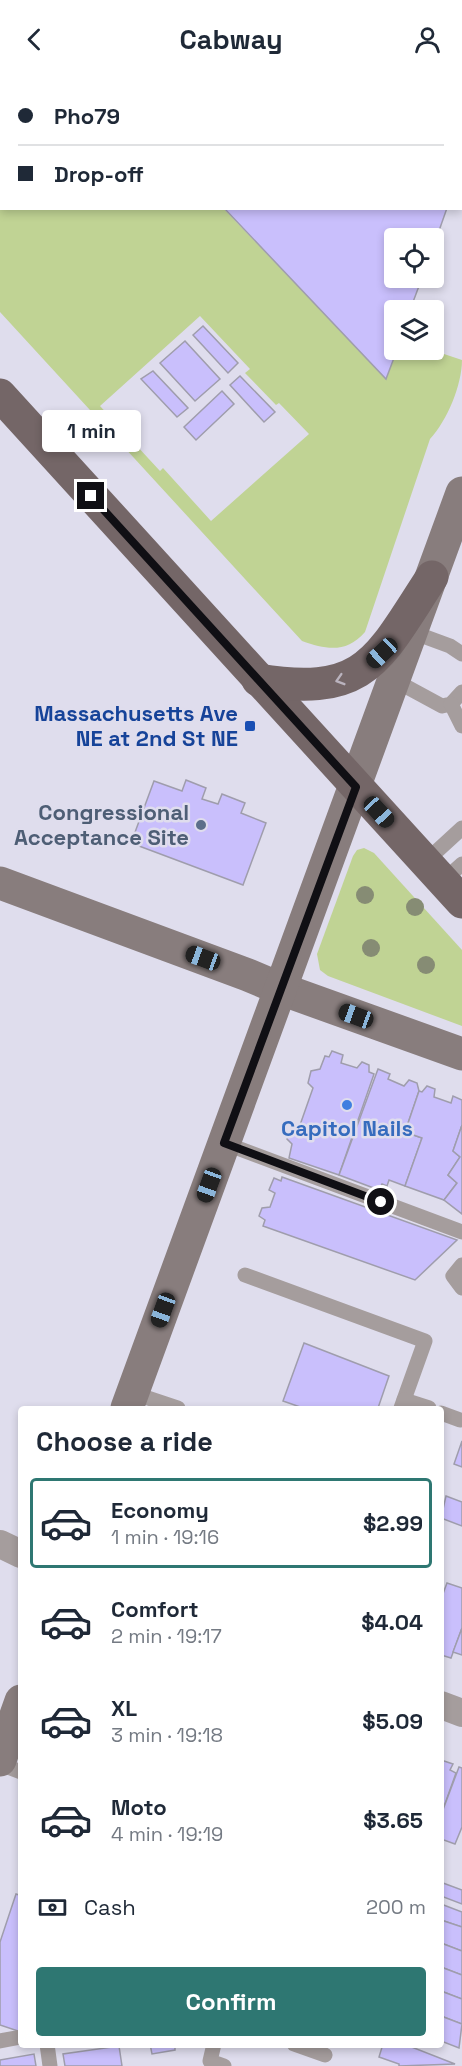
<!DOCTYPE html>
<meta charset="utf-8">
<style>
:root{--surface:#fff;--page:#f2f2f3;--text:#1f2937;--muted:#747a83;--line:#e0e1e3;--accent:#2e7772}
body{margin:0;font-family:"Space Grotesk",sans-serif;background:var(--page);color:var(--text);height:100vh;display:flex;flex-direction:column;font-size:22px;white-space:nowrap}
*{box-sizing:border-box;margin:0}
p{font-size:20px;color:var(--muted)}
.icon{flex:none;width:33px;height:33px;fill:none;stroke:currentColor;stroke-width:2;stroke-linecap:round;stroke-linejoin:round}
.map{position:relative;flex:1;overflow:hidden}
.side{position:absolute;left:18px;top:1328px;width:426px;height:642px;display:flex;flex-direction:column;background:var(--surface);border-radius:6px;box-shadow:0 3px 9px #0003}
.side>*{flex:none}
.banner{position:absolute;left:0px;top:0px;width:462px;height:132px;box-shadow:0 3px 9px #0003;display:grid;align-content:center;height:132px;padding:0 18px;background:var(--surface)}
.buttons{position:absolute;left:384px;top:150px;display:grid;gap:12px}
.buttons a{display:grid;place-items:center;width:60px;height:60px;border-radius:6px;background:var(--surface);box-shadow:0 3px 9px #0003;font-size:30px}
.end{position:absolute;width:27px;height:27px;margin:-14px;border:8px solid #100f14;background:#fff;box-shadow:0 0 0 3px #fff}
.from{border-radius:50%}
.bubble{position:absolute;height:42px;border-radius:6px;background:var(--surface);box-shadow:0 3px 9px #0003;font-size:20px;font-weight:600;line-height:42px;text-align:center}
.car{position:absolute;width:18px;height:36px;margin:-18px -9px;border-radius:8px;box-shadow:0 0 4px 2px #0007;background:linear-gradient(#222 24%,#8ab4d8 0 40%,#222 0 76%,#8ab4d8 0 86%,#222 0)}
.banner b{display:flex;align-items:center;gap:21px;height:57px;font-size:22px}
.banner b+b{border-top:2px solid var(--line)}
.banner i{width:15px;height:15px;background:var(--text)}
ul{padding:0;list-style:none}
li{display:flex;align-items:center;gap:18px;height:90px;margin:0 12px 9px;padding:0 6px;border:3px solid transparent;border-radius:6px}
li div{flex:1}
li b{display:block;font-size:22px}
li em{font-style:normal;font-weight:600}
li.active{border-color:var(--accent)}
li>.icon{width:54px;height:54px;stroke-width:1.5}
h2{padding:0 18px;font-size:27px;line-height:72px}
.pay{display:flex;align-items:center;gap:15px;height:66px;padding:0 18px;font-size:22px}
.pay p{margin-inline-start:auto}
.action{display:flex;gap:12px;margin-top:auto;padding:12px 18px}
.action a{flex:1;height:69px;border-radius:6px;background:var(--accent);color:#fff;font-size:24px;font-weight:600;line-height:69px;text-align:center}
header{display:flex;justify-content:space-between;align-items:center;height:78px;padding:0 18px;background:var(--surface);font-size:27px;font-weight:600}
.map>svg:first-child{display:block}
.green{fill:#c0d394;fill-rule:evenodd}
.building{fill:#c9bffc;stroke:#9f9dac;stroke-width:1.5}
.lines{fill:none;stroke-linecap:round;stroke-linejoin:round}
.lane{stroke:#a59d9d;stroke-width:15}
.street{stroke:#a59d9d;stroke-width:28}
.secondary{stroke:#887d7d;stroke-width:33}
.primary{stroke:#746667;stroke-width:33}
.tree{fill:#868c74}
.oneway{stroke:#bab3be}
.route{stroke:#100f14;stroke-width:8}
.transit-dot{fill:#1a4fb4;stroke:#dfdded;stroke-width:2}
.service-dot{fill:#5c6f8a;stroke:#dfdded;stroke-width:2}
.shop-dot{fill:#3f7fe0;stroke:#dfdded;stroke-width:2}
.labels{text-anchor:middle;stroke-width:5;stroke-linejoin:round;paint-order:stroke}
.transit-label{font-size:22px;font-weight:bold;fill:#164399;stroke:#dfdded;text-anchor:end}
.service-label{font-size:22px;font-weight:bold;fill:#4e5e75;stroke:#dfdded;text-anchor:end}
.shop-label{font-size:22px;font-weight:bold;fill:#366cbe;stroke:#dfdded}
</style>
<header><svg class="icon" aria-label="back" viewBox="0 0 24 24"><path d="M15 5l-7 7 7 7"/></svg>Cabway<svg class="icon" aria-label="person" viewBox="0 0 24 24"><circle cx="12" cy="8" r="4"/><path d="M4 21q1-7 8-7t8 7"/></svg></header>
<div class="map">
<svg width="462" height="1988" viewBox="0 0 462 1988">
<rect width="100%" height="100%" fill="#dfdded"/>
<g class="green">
<path d="M0 0 101 1 2 2V130L224 131 386 300 397 272H432L462 282C462 307 447 343 430 361L365 554C347 575 327 572 302 563L0 234ZM200 238 250 291 245 295 276 327 279 325 309 356 211 443 163 390 160 393 100 328Z"/>
<polygon points="364,770 374,775 462,872 462,948 328,898 320,892 317,876 353,778 357,772"/>
</g>
<g class="building">
<polygon points="101,0 462,0 462,87 460,91 460,2"/>
<polygon points="224,130 447,130 434,167 434,160 394,160 394,200 422,200 410,232 394,232 397,272 386,301"/>
<polygon points="203,248 238,285 228,295 193,257"/>
<polygon points="185,263 220,301 195,323 160,285"/>
<polygon points="153,293 188,330 177,339 141,301"/>
<polygon points="240,298 275,334 264,344 230,307"/>
<polygon points="222,313 234,326 196,362 184,349"/>
<polygon points="186,702 206,710 202,721 218,726 222,716 245,725 241,735 266,745 243,807 131,765 154,703 182,713"/>
<polygon points="332,973 343,977 341,985 357,990 362,984 369,987 369,994 374,996 339,1097 289,1080 292,1066 287,1061 292,1049 300,1047 313,1010 308,1005 311,993 320,991 325,978 329,979"/>
<polygon points="378,991 390,996 388,1001 404,1008 409,1002 417,1005 419,1013 405,1054 422,1060 405,1108 389,1102 387,1108 382,1106 379,1112 339,1097"/>
<polygon points="427,1008 435,1011 434,1019 451,1025 453,1018 462,1022 462,1047 453,1073 460,1079 448,1097 457,1105 444,1122 405,1108 422,1060 405,1054 419,1013 422,1014"/>
<polygon points="462,1047 462,1136 444,1122 457,1105 448,1097 460,1079 453,1073"/>
<polygon points="282,1099 457,1162 415,1202 263,1148 265,1142 259,1138 262,1130 270,1129 275,1115 269,1112 274,1100 281,1103"/>
<polygon points="304,1265 389,1298 378,1330 303,1330 283,1323"/>
<polygon points="462,1363 462,1389 454,1386"/>
<polygon points="446,1418 462,1424 462,1448 441,1440"/>
<polygon points="447,1505 462,1510 462,1550 451,1580 441,1577 441,1521"/>
<polygon points="462,1550 462,1577 453,1574"/>
<polygon points="441,1682 453,1686 450,1692 456,1695 441,1737"/>
<polygon points="459,1689 462,1690 462,1749 455,1766 441,1761 441,1737"/>
<polygon points="443,1805 462,1812 462,1826 441,1818"/>
<polygon points="21,1812 21,1954 0,1947 0,1864 16,1816 19,1817"/>
<polygon points="441,1826 462,1834 462,1849 441,1842"/>
<polygon points="441,1842 462,1849 462,1873 441,1865"/>
<polygon points="441,1865 462,1873 462,1897 441,1889"/>
<polygon points="441,1889 462,1897 462,1921 441,1913"/>
<polygon points="441,1913 462,1921 462,1946 441,1938"/>
<polygon points="441,1938 462,1946 459,1970 441,1963"/>
<polygon points="150,1966 175,1966 175,1972 152,1976"/>
<polygon points="383,1966 404,1966 455,1986 399,1988 399,1986 379,1979"/>
<polygon points="119,1968 122,1988 65,1988 63,1976"/>
<polygon points="34,1976 36,1988 0,1988 0,1982"/>
</g>
<g class="lines">
<g class="lane">
<polyline points="412,554 450,568 462,576"/>
<polyline points="394,602 442,628 451,626 462,614"/>
<polyline points="451,626 462,648"/>
<polyline points="425,784 462,750"/>
<polyline points="443,803 462,786"/>
<polyline points="224,1065 462,1154"/>
<polyline points="462,1187 453,1198 462,1210"/>
<polyline points="245,1197 425,1263 401,1330"/>
<polyline points="133,1315 178,1330"/>
<polyline points="404,1322 429,1330"/>
<polyline points="441,1335 460,1342"/>
<polyline points="0,1686 21,1694"/>
<polyline points="0,1963 21,1959"/>
<polyline points="47,1966 50,1988"/>
<polyline points="214,1966 210,1983 224,1988"/>
<polyline points="294,1966 325,1977"/>
</g>
<g class="street">
<polyline points="0,1466 21,1476"/>
<polyline points="441,1627 462,1635"/>
</g>
<g class="secondary">
<polyline points="0,805 248,897 281,911 462,976"/>
<polyline points="127,1330 462,415"/>
<polyline points="0,1682 21,1623"/>
</g>
<g class="primary">
<polyline points="0,317 462,824"/>
<path d="M258 602C367 620 378 581 432 499"/>
</g>
</g>
<g class="tree">
<circle cx="365" cy="817" r="9"/>
<circle cx="415" cy="829" r="9"/>
<circle cx="371" cy="870" r="9"/>
<circle cx="426" cy="887" r="9"/>
</g>
<defs><path id="oneway-chevron" d="M-2-3.5L2.5 0L-2 3.5" fill="none" stroke-width="1.6" stroke-linecap="round" stroke-linejoin="round" transform="scale(1.5)"/></defs>
<use class="oneway" href="#oneway-chevron" transform="translate(340 602) rotate(163)"/>
<g class="lines">
<polyline class="route" points="91,418 356,709 224,1065 381,1124"/>
</g>
<rect class="transit-dot" x="244" y="642" width="12" height="12" rx="3"/>
<circle class="service-dot" cx="201" cy="747" r="6"/>
<circle class="shop-dot" cx="347" cy="1027" r="6"/>
<g class="labels">
<g class="transit-label">
<text x="238" y="643">Massachusetts Ave<tspan x="238" dy="25">NE at 2nd St NE</tspan></text>
</g>
<g class="service-label">
<text x="189" y="742">Congressional<tspan x="189" dy="25">Acceptance Site</tspan></text>
</g>
<g class="shop-label">
<text x="347" y="1058">Capitol Nails</text>
</g>
</g>
</svg>
<div class="buttons">
<a><svg class="icon" aria-label="locate" viewBox="0 0 24 24"><circle cx="12" cy="12" r="6"/><path d="M12 2v4M12 18v4M2 12h4M18 12h4"/></svg></a>
<a><svg class="icon" aria-label="layers" viewBox="0 0 24 24"><path d="M12 4l9 5-9 5-9-5zM3 14l9 5 9-5"/></svg></a>
</div>
<i class="end from" style="left:381px;top:1124px"></i>
<i class="end" style="left:91px;top:418px"></i>
<div class="bubble" style="left:42px;top:332px;width:99px">1 min</div>
<i class="car" style="left:382px;top:575px;rotate:227deg"></i>
<i class="car" style="left:379px;top:734px;rotate:137deg"></i>
<i class="car" style="left:203px;top:880px;rotate:290deg"></i>
<i class="car" style="left:356px;top:938px;rotate:290deg"></i>
<i class="car" style="left:209px;top:1107px;rotate:200deg"></i>
<i class="car" style="left:163px;top:1232px;rotate:200deg"></i>
<div class="banner">
<b><i class="from"></i>Pho79</b>
<b><i></i>Drop-off</b>
</div>
<section class="side">
<h2>Choose a ride</h2>
<ul>
<li class="active"><svg class="icon" aria-label="car" viewBox="0 0 24 24"><path d="M5 17H2v-5l4-1 3-4h7l3 4 3 1v5h-3M9 17h6M6 11h13"/><circle cx="7" cy="17" r="2"/><circle cx="17" cy="17" r="2"/></svg><div><b>Economy</b><p>1 min · 19:16</p></div><em>$2.99</em></li>
<li><svg class="icon" aria-label="car" viewBox="0 0 24 24"><path d="M5 17H2v-5l4-1 3-4h7l3 4 3 1v5h-3M9 17h6M6 11h13"/><circle cx="7" cy="17" r="2"/><circle cx="17" cy="17" r="2"/></svg><div><b>Comfort</b><p>2 min · 19:17</p></div><em>$4.04</em></li>
<li><svg class="icon" aria-label="car" viewBox="0 0 24 24"><path d="M5 17H2v-5l4-1 3-4h7l3 4 3 1v5h-3M9 17h6M6 11h13"/><circle cx="7" cy="17" r="2"/><circle cx="17" cy="17" r="2"/></svg><div><b>XL</b><p>3 min · 19:18</p></div><em>$5.09</em></li>
<li><svg class="icon" aria-label="car" viewBox="0 0 24 24"><path d="M5 17H2v-5l4-1 3-4h7l3 4 3 1v5h-3M9 17h6M6 11h13"/><circle cx="7" cy="17" r="2"/><circle cx="17" cy="17" r="2"/></svg><div><b>Moto</b><p>4 min · 19:19</p></div><em>$3.65</em></li>
</ul>
<div class="pay"><svg class="icon" aria-label="cash" viewBox="0 0 24 24"><path d="M3 7h18v10H3z"/><circle cx="12" cy="12" r="2"/></svg>Cash<p>200 m</p></div>
<div class="action"><a>Confirm</a></div>
</section>
</div>
